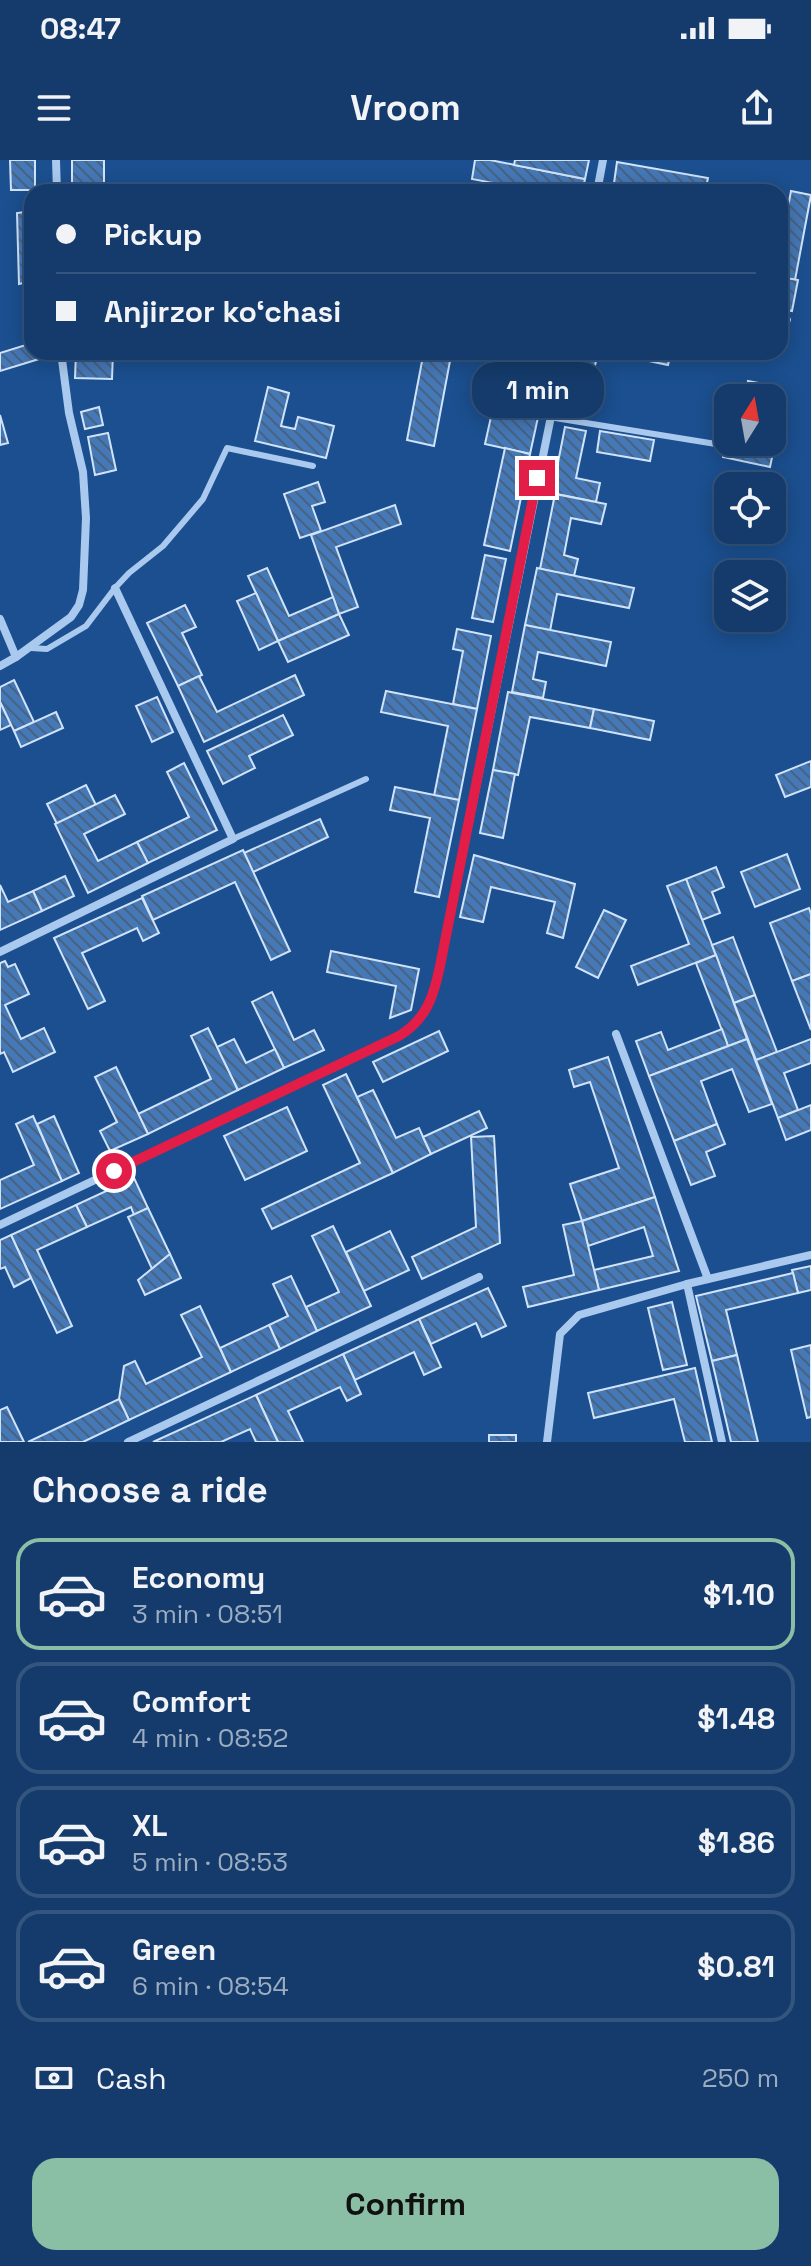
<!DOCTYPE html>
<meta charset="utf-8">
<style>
:root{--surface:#143b6b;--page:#214673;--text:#f1f3f6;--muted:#9dadc1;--line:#33557e;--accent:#8abfa5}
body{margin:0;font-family:"Space Grotesk",sans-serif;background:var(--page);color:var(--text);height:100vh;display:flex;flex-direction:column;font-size:30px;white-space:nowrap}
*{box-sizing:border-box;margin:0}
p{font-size:26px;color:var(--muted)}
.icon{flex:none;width:44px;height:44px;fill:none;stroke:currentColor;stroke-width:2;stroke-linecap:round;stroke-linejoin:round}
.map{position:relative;height:1282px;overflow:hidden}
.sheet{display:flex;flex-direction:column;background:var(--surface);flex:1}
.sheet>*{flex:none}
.hud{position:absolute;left:24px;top:24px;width:764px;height:176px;border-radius:24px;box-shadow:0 4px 20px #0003,0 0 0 2px var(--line);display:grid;align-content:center;height:176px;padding:0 32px;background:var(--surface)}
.needle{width:52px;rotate:11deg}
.tools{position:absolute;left:714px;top:224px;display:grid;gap:16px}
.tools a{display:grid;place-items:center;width:72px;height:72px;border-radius:16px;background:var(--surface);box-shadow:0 4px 20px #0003,0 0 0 2px var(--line);font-size:40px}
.end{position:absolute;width:36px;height:36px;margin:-18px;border:10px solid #e11d48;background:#fff;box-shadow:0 0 0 4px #fff}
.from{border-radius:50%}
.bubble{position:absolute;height:56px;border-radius:24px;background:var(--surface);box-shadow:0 4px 20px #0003,0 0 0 2px var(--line);font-size:26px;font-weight:700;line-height:56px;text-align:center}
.hud b{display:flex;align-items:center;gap:28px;height:76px;font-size:30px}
.hud b+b{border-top:2px solid var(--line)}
.hud i{width:20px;height:20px;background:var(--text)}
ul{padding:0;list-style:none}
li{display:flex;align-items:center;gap:24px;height:112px;margin:0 16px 12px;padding:0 16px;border:4px solid var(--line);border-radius:24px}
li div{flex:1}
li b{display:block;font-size:30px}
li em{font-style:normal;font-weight:700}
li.active{border-color:var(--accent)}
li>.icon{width:72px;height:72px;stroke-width:1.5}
h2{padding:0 32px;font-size:36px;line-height:96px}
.pay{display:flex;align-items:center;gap:20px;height:88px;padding:0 32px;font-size:30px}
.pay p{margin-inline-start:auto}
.button{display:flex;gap:16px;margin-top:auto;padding:16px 32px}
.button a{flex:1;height:92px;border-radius:24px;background:var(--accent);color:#111;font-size:32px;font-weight:700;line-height:92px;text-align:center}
.status{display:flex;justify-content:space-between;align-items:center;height:56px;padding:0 40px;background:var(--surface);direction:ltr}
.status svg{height:22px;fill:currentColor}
header{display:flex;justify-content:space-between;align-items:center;height:104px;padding:0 32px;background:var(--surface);font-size:36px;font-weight:700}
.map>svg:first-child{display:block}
.building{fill:url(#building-back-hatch);stroke:#cfe3fa;stroke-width:2}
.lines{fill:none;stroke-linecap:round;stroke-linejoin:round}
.lane{stroke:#a9c9ee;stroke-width:6}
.street{stroke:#a9c9ee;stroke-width:8}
.route{stroke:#e11d48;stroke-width:10}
</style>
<div class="status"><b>08:47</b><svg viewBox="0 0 49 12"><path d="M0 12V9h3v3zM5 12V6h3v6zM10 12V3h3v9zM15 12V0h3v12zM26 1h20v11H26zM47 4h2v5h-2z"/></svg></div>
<header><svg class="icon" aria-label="menu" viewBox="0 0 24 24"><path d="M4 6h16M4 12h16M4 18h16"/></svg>Vroom<svg class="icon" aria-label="share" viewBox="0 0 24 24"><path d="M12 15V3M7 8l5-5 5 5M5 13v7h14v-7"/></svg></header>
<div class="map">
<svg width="811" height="1282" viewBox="0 0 811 1282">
<defs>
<pattern id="building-back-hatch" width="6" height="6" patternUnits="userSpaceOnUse" patternTransform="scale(2)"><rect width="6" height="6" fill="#4478b7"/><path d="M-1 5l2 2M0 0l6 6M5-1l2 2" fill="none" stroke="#486282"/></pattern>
</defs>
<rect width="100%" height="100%" fill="#1b4f8f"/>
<g class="building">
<polygon points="10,0 35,0 35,30 11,30"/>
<polygon points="72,0 104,0 104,31 72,32"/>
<polygon points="475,0 490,0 585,19 582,32 541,32 472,19"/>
<polygon points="515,0 589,0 585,19 514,5"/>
<polygon points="617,2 708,18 705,32 665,32 614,23"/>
<polygon points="791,31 811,35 795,120 780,117 780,90"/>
<polygon points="32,51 32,121 19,124 17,53"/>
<polygon points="780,117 798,120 792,151 780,149"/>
<polygon points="32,183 32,192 37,192 39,199 0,211 0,193"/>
<polygon points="76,192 113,192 112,219 75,218"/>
<polygon points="579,192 598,192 593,215 575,211"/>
<polygon points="631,192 671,192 668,205 630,197"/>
<polygon points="423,196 450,201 434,286 407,280"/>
<polygon points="502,207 547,216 530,294 485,284"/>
<polygon points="748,221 774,226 772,238 745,238"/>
<polygon points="268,227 289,233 281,266 295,269 298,257 334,266 326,298 255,281"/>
<polygon points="99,247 103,265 85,269 81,252"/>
<polygon points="0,255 8,283 0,285"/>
<polygon points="565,267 586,271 576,318 600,323 596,342 552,333"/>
<polygon points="600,271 654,280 650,301 597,292"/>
<polygon points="108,273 116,310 95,315 88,277"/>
<polygon points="726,278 728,282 745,282 774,288 770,307 723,297"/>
<polygon points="505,288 530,294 510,391 484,385"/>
<polygon points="318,322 325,342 312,346 321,371 300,378 284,334"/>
<polygon points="555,334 606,344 601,364 571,358 564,395 578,399 574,416 540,409"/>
<polygon points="395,345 401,364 336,387 358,447 339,454 311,375"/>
<polygon points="485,395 506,399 493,462 472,458"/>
<polygon points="267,408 289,456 333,437 339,454 278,481 248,416"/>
<polygon points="537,408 634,428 629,448 557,434 550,471 525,465"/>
<polygon points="256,433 278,481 259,490 237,441"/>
<polygon points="185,445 196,467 182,473 202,515 178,526 147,463"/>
<polygon points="339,454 349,475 288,502 278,481"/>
<polygon points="525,465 611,482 606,506 538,492 533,519 546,522 543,538 512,532"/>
<polygon points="457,469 491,476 477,549 453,544 463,491 453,489"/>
<polygon points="295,515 304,535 204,582 178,526 199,516 217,552"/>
<polygon points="14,520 34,562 14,571 0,542 0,527"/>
<polygon points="386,531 477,549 459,640 434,636 448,566 381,552"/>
<polygon points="508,532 594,549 590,568 530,557 518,615 493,610"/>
<polygon points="157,537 173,572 152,582 136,546"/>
<polygon points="0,542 11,565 0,570"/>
<polygon points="594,549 654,561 650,580 590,568"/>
<polygon points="56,552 63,568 21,587 14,571"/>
<polygon points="283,555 293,575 249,596 255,608 223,624 207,591"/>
<polygon points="811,601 811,627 785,637 776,615"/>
<polygon points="184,603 217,670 148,703 137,682 189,657 167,612"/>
<polygon points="493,610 515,614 503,678 480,673"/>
<polygon points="86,625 96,645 57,664 47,644"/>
<polygon points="395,627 459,640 439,737 415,732 430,658 390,650"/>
<polygon points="115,635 125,654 84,674 98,701 137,682 148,703 88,733 55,664"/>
<polygon points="320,659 328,677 253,712 244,693"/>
<polygon points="243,690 290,791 271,800 235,722 153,760 142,736"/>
<polygon points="787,694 800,729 755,747 741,712"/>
<polygon points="474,695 575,724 563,778 547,773 555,742 491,727 483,762 460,757"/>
<polygon points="716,707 724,727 712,732 720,753 702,760 686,719"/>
<polygon points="65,716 74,736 42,751 33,731"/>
<polygon points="686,719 716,795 638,825 631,806 689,784 667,726"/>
<polygon points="0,725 8,742 33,731 42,751 0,770"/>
<polygon points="142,738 159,773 143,781 137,768 82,793 105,841 88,849 54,778"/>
<polygon points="809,748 811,754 811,814 792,821 770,763"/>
<polygon points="604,750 626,760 598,818 576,807"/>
<polygon points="733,777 755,835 734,843 712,785"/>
<polygon points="331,791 419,809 411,850 390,858 396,826 327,812"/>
<polygon points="716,795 747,879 728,886 696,803"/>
<polygon points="5,801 8,807 15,804 29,834 5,845 21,879 44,868 55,892 13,912 4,892 0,894 0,803"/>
<polygon points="811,814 811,870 792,821"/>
<polygon points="272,832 294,880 314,870 324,890 284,908 252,842"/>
<polygon points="755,835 777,892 756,900 734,843"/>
<polygon points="208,868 238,930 148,974 138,954 211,919 191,876"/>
<polygon points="722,869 728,886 649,916 636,881 661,872 668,890"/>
<polygon points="439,871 448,891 383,922 373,902"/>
<polygon points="234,879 246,903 275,889 284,908 238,930 217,887"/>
<polygon points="747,879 772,944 749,952 732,909 701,921 717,964 674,981 649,916"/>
<polygon points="811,879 811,903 784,913 798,950 778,958 756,900"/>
<polygon points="608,897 655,1037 582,1061 570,1024 619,1008 590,922 574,927 569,910"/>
<polygon points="116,907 148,974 110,991 100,971 117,962 95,917"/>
<polygon points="346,914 393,1013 272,1069 262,1049 360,1003 323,925"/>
<polygon points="373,930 396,978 419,968 431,994 393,1013 357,937"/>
<polygon points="811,945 811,970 786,980 778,958"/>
<polygon points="287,947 307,991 245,1020 224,976"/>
<polygon points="479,951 487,968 431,994 423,977"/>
<polygon points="33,956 62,1021 0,1049 0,1020 34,1005 16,964"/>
<polygon points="54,956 79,1013 62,1021 37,964"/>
<polygon points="717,964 725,984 706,992 715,1016 691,1025 674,981"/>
<polygon points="494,976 500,1083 422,1119 412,1097 476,1067 471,977"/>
<polygon points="134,1018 148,1048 134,1055 131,1047 87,1067 76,1045"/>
<polygon points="655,1037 679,1111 599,1130 594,1110 653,1096 644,1067 588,1086 582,1061"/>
<polygon points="76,1045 87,1067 37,1090 72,1166 57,1173 11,1075"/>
<polygon points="148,1048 170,1094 152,1109 128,1057"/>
<polygon points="582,1061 599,1130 528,1147 523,1127 574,1115 563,1065"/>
<polygon points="333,1066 371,1146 317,1171 306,1147 339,1132 312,1076"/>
<polygon points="390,1071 409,1110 364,1131 346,1092"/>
<polygon points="11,1075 31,1118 14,1127 5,1107 0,1109 0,1080"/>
<polygon points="170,1094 181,1118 145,1135 138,1120"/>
<polygon points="811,1106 811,1130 798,1133 792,1110"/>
<polygon points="793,1113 798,1133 726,1150 737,1195 712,1201 696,1136"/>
<polygon points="291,1116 317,1171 280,1189 269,1165 288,1156 273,1124"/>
<polygon points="488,1128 506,1166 482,1177 476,1163 431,1184 419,1159"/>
<polygon points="672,1142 687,1205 663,1210 648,1148"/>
<polygon points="200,1146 231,1212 129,1260 119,1239 124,1206 135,1201 146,1224 202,1197 181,1155"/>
<polygon points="419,1159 441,1207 424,1215 414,1192 355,1220 343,1194"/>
<polygon points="269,1165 280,1189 231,1212 220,1188"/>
<polygon points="811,1185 811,1257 807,1258 791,1190"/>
<polygon points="343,1194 361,1234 347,1241 340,1227 288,1251 303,1282 278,1282 256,1235"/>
<polygon points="737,1195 758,1282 731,1282 712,1201"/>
<polygon points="695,1208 712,1282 685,1282 674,1239 594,1258 588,1233"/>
<polygon points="256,1235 278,1282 256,1282 250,1269 221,1282 153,1282"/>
<polygon points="119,1239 129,1260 83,1282 28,1282"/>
<polygon points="7,1247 24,1282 0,1282 0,1250"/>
<rect x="489" y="1275" width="27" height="7"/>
</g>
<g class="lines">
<g class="lane">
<polyline points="780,158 788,160"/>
<polyline points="549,257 722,285"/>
<polyline points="31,488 47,489 86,466 115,428 129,413 163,386 203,339 227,288 313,306"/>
<polyline points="233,679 366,619"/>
</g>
<g class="street">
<polyline points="56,0 57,32"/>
<polyline points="597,32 603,0"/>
<polyline points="0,459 16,497 0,506"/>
<polyline points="16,497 71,457 79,445 83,430 86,358 83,312 69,253 61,192"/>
<polyline points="0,792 233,679 115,428"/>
<polyline points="616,874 708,1119"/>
<path d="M0 1065 399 876C426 859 434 836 440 806L564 192"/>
<polyline points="687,1124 722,1282"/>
<polyline points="128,1282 479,1117"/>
<polyline points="547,1282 560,1174 579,1155 687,1124 811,1095"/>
</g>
</g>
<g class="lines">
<path class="route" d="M114 1011 399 876C427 859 434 835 440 806L537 318"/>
</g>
</svg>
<div class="tools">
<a><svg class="needle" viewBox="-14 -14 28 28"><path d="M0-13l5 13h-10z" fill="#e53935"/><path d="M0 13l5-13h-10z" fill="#9dadc1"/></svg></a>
<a><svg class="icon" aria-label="locate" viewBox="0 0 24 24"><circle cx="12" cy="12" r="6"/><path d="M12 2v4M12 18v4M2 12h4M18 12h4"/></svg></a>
<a><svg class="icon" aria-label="layers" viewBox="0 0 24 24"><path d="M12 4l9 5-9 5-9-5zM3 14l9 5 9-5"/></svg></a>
</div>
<i class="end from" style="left:114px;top:1011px"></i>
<i class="end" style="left:537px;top:318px"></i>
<div class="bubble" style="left:472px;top:202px;width:132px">1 min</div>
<div class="hud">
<b><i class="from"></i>Pickup</b>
<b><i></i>Anjirzor koʻchasi</b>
</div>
</div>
<section class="sheet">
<h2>Choose a ride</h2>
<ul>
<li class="active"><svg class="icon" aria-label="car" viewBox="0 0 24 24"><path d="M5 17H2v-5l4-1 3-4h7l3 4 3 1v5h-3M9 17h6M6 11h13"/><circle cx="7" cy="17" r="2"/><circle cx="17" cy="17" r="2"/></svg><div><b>Economy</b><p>3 min · 08:51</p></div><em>$1.10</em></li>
<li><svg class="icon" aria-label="car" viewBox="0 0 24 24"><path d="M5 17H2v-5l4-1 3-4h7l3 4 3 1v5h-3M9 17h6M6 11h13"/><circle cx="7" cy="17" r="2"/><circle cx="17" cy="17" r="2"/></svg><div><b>Comfort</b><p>4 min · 08:52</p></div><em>$1.48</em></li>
<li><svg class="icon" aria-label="car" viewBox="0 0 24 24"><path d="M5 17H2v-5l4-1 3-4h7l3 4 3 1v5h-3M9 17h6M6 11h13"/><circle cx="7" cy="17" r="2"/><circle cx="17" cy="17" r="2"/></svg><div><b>XL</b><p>5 min · 08:53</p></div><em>$1.86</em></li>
<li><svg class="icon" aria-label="car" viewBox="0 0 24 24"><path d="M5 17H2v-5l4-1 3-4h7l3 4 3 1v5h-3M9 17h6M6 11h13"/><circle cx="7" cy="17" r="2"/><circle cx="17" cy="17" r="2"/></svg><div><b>Green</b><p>6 min · 08:54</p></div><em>$0.81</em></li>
</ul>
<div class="pay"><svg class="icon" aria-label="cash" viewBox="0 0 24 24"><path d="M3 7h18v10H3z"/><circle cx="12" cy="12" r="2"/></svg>Cash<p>250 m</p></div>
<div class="button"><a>Confirm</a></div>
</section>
